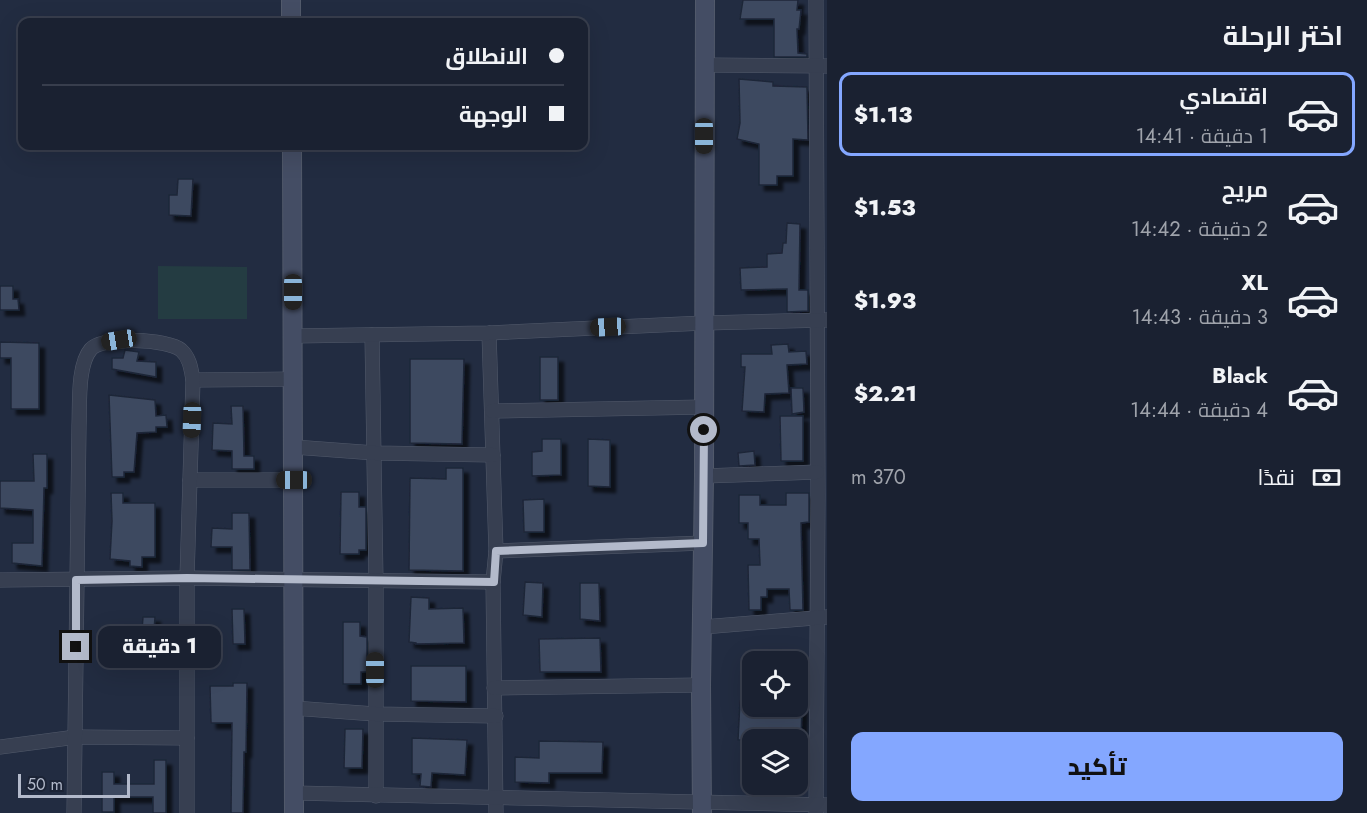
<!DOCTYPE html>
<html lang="ar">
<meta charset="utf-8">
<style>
:root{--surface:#1a2131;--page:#232939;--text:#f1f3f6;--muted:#9fa3ab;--line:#383e4d;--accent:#84a7ff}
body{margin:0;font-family:Jost,Cairo,sans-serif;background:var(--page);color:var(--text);direction:rtl;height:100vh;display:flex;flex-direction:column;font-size:22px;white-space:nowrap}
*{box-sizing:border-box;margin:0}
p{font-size:20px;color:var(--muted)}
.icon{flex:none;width:33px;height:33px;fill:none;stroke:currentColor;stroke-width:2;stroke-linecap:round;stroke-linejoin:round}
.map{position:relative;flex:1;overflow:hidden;direction:ltr}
.drawer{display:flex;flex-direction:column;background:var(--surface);width:540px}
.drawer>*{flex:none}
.hud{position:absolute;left:18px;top:18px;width:570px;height:132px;border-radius:12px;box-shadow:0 6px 24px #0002,0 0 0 2px var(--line);direction:rtl;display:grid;align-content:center;height:132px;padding:0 24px;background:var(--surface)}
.buttons{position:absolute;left:742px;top:651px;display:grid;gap:12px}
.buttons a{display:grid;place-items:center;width:66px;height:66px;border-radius:12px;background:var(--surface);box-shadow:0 6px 24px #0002,0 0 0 2px var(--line);font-size:30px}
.scale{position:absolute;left:18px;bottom:15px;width:112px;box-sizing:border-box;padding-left:6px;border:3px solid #b3bacb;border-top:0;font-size:16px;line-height:21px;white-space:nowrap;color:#b3bacb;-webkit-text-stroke:4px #1c2436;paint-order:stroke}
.end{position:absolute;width:27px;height:27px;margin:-14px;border:8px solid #b3bacb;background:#111;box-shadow:0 0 0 3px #111}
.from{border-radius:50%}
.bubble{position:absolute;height:42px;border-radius:12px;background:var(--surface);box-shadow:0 6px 24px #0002,0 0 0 2px var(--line);font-size:20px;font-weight:800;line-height:42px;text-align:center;direction:rtl}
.car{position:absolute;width:18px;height:36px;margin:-18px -9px;border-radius:8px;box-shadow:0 0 4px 2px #0007;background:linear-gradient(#222 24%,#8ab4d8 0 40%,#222 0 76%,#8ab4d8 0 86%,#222 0)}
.hud b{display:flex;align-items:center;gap:21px;height:57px;font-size:22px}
.hud b+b{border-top:2px solid var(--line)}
.hud i{width:15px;height:15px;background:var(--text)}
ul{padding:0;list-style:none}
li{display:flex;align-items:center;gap:18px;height:84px;margin:0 12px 9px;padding:0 12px;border:3px solid transparent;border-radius:12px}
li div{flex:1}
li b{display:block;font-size:22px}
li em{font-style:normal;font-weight:800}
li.selected{border-color:var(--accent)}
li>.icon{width:54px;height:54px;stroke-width:1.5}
h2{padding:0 24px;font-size:27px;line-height:72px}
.pay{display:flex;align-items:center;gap:15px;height:66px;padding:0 24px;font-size:22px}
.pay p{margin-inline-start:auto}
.action{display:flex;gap:12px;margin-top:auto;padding:12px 24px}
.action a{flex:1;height:69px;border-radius:12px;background:var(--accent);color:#111;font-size:24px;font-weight:800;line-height:69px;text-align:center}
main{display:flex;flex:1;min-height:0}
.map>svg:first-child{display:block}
.green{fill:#243c42}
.building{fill:#3e4a60;stroke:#1e2638;stroke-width:1.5;filter:url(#shadow)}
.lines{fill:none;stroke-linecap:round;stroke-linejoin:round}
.street-casing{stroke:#525a6b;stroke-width:15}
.secondary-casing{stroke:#525a6b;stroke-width:20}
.street{stroke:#373f51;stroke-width:14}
.secondary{stroke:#444d64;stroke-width:18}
.route{stroke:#b3bacb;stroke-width:8}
</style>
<main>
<section class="drawer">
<h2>اختر الرحلة</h2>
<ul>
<li class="selected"><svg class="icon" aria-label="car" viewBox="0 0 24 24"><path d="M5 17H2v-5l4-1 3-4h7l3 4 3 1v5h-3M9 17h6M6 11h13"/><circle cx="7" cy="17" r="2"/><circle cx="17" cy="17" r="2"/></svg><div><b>اقتصادي</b><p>1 دقيقة · 14:41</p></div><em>$1.13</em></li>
<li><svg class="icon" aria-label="car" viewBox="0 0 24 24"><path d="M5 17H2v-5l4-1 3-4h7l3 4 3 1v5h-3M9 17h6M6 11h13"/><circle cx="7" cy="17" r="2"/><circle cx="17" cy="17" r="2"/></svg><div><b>مريح</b><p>2 دقيقة · 14:42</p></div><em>$1.53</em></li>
<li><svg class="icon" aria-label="car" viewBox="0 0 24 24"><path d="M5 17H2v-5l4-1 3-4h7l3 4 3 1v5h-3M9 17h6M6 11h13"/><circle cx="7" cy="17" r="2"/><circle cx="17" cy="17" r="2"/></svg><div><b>XL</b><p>3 دقيقة · 14:43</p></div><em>$1.93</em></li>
<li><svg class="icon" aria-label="car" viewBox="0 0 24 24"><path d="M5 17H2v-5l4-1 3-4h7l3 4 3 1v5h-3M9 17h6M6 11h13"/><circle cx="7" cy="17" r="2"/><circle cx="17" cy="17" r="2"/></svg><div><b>Black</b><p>4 دقيقة · 14:44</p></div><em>$2.21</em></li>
</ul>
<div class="pay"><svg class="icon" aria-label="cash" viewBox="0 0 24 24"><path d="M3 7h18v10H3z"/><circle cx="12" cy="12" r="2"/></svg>نقدًا<p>370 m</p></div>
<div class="action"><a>تأكيد</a></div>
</section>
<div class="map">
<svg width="827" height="813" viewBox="0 0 827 813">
<defs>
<filter id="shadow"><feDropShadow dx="5.5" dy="5.5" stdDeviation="1.5" flood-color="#0009"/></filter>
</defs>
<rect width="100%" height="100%" fill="#222c41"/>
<polygon class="green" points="158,266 247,267 247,319 158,319"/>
<g class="building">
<polygon points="743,0 798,0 797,10 801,10 799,29 797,29 798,53 807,54 807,57 774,57 774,19 740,19"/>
<polygon points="739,79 773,82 773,86 807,87 808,140 793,139 793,176 777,176 777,185 759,185 759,144 737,139 740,123"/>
<polygon points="178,179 193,179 191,216 169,215 169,195 177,195"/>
<polygon points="787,223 800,224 799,290 808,290 808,311 787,312 787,289 741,290 740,268 767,267 767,254 782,253 783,243 786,243"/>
<polygon points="0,286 13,286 13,299 18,299 19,310 0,310"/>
<polygon points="0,342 39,343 39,409 11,409 11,358 0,358"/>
<polygon points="788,344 789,352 806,351 807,364 787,365 789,393 765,394 764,412 742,411 745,367 741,367 741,354 772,354 771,345"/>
<polygon points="125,350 139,352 137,361 156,362 156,377 112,369 112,358 123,358"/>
<rect x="540" y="357" width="18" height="43"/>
<polygon points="410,359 464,359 462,444 410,443"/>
<polygon points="791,388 803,388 804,412 792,414"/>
<polygon points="109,395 155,400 156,416 166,415 167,427 156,427 156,432 137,433 134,472 124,472 124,477 112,477"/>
<polygon points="231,406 243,406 244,456 254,456 254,469 232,469 232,451 212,450 213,423 232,424"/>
<polygon points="780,416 803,416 803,461 781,461"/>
<polygon points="542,439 561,439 561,475 532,476 532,452 542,451"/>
<polygon points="588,439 610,440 610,487 588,486"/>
<polygon points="754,451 755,465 739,466 738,453"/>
<polygon points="33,454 47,454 47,488 44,488 42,566 12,563 12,543 33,543 33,510 0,508 0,481 34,481"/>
<polygon points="446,468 463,468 463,571 409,570 410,478 446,479"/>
<polygon points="341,492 359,492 359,507 366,507 366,550 359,550 359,554 340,554"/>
<polygon points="111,493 123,493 123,503 155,503 155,557 142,557 142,567 130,566 130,561 110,559 112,521"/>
<polygon points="786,493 809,493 809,522 801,523 803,610 790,610 789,589 767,589 767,597 761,597 761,610 749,610 748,565 760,565 759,539 748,539 748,523 739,523 739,495 760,495 760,505 786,505"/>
<polygon points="544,499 544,532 524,532 523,500"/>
<polygon points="232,513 249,513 250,570 232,570 232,547 211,547 212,528 232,529"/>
<polygon points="525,582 543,583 542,617 523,615"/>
<polygon points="580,583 599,583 600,621 580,619"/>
<polygon points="411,597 429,598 429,609 463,608 464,643 416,644 416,643 409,642"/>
<polygon points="232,609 244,609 245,644 233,644"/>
<polygon points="143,617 155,617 153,644 141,644"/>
<polygon points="343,622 360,622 360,636 367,637 367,672 361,672 361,684 343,684"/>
<polygon points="600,638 601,672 540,672 539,639"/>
<polygon points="411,666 466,666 466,702 411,701"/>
<polygon points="233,683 247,683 246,752 244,752 243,813 231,813 232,723 211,723 210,686 233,686"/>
<polygon points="740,701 753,702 753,706 802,706 801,740 738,740"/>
<polygon points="345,729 363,729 362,768 344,768"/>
<polygon points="412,738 467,740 465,775 432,773 431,787 420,786 421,774 412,774"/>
<polygon points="539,741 603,742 602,773 549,773 549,783 515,782 515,757 539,758"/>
<polygon points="154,760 166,760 166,813 153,813 153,797 114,797 114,812 102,812 102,772 114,772 114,784 154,784"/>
</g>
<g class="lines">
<defs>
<g id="street">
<polyline points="816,0 818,495 816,813"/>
<polyline points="704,65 827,66"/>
<polyline points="489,333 496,551 493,582 496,813"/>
<polyline points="372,335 376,582 376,796"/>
<polyline points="293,336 489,333 704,323 827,320"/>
<polyline points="193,380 294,379"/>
<polyline points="492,411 704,407"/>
<polyline points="294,447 375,453 493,455"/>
<polyline points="704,476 817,472"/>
<polyline points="190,480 294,480"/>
<polyline points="496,551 703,543"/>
<polyline points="0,580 187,578 493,582"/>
<polyline points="703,627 827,617"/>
<polyline points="494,688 701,685"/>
<polyline points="293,708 375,714 496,716"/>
<polyline points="0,747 76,737 187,738"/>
<polyline points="294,793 827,805"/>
<path d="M74 813 79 426C80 405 77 365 91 349 103 336 168 339 181 350 190 358 191 369 193 380L187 578V813"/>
</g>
<g id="secondary">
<polyline points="291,0 291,22"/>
<polyline points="292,146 294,813"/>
<polyline points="702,813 701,685 704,476 705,0"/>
</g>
</defs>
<use href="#street" class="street-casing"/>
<use href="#secondary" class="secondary-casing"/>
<use href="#street" class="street"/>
<use href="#secondary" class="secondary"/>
</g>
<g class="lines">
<polyline class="route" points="76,647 76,580 187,578 494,582 496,551 703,543 704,430"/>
</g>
</svg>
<div class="buttons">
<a><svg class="icon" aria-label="locate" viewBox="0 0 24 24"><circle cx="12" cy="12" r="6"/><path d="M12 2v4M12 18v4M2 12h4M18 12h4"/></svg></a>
<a><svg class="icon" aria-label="layers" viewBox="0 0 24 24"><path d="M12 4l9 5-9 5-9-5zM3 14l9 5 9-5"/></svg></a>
</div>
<div class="scale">50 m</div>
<i class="end from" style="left:704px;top:430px"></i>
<i class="end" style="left:76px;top:647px"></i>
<div class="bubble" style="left:98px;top:626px;width:123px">1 دقيقة</div>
<i class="car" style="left:704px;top:136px;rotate:180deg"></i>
<i class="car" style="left:293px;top:292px;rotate:180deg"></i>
<i class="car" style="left:608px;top:327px;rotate:267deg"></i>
<i class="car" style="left:119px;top:340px;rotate:261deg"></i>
<i class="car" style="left:192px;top:420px;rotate:182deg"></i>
<i class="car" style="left:294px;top:480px;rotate:270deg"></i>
<i class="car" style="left:375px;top:670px;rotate:0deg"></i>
<div class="hud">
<b><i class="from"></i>الانطلاق</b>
<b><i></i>الوجهة</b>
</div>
</div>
</main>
